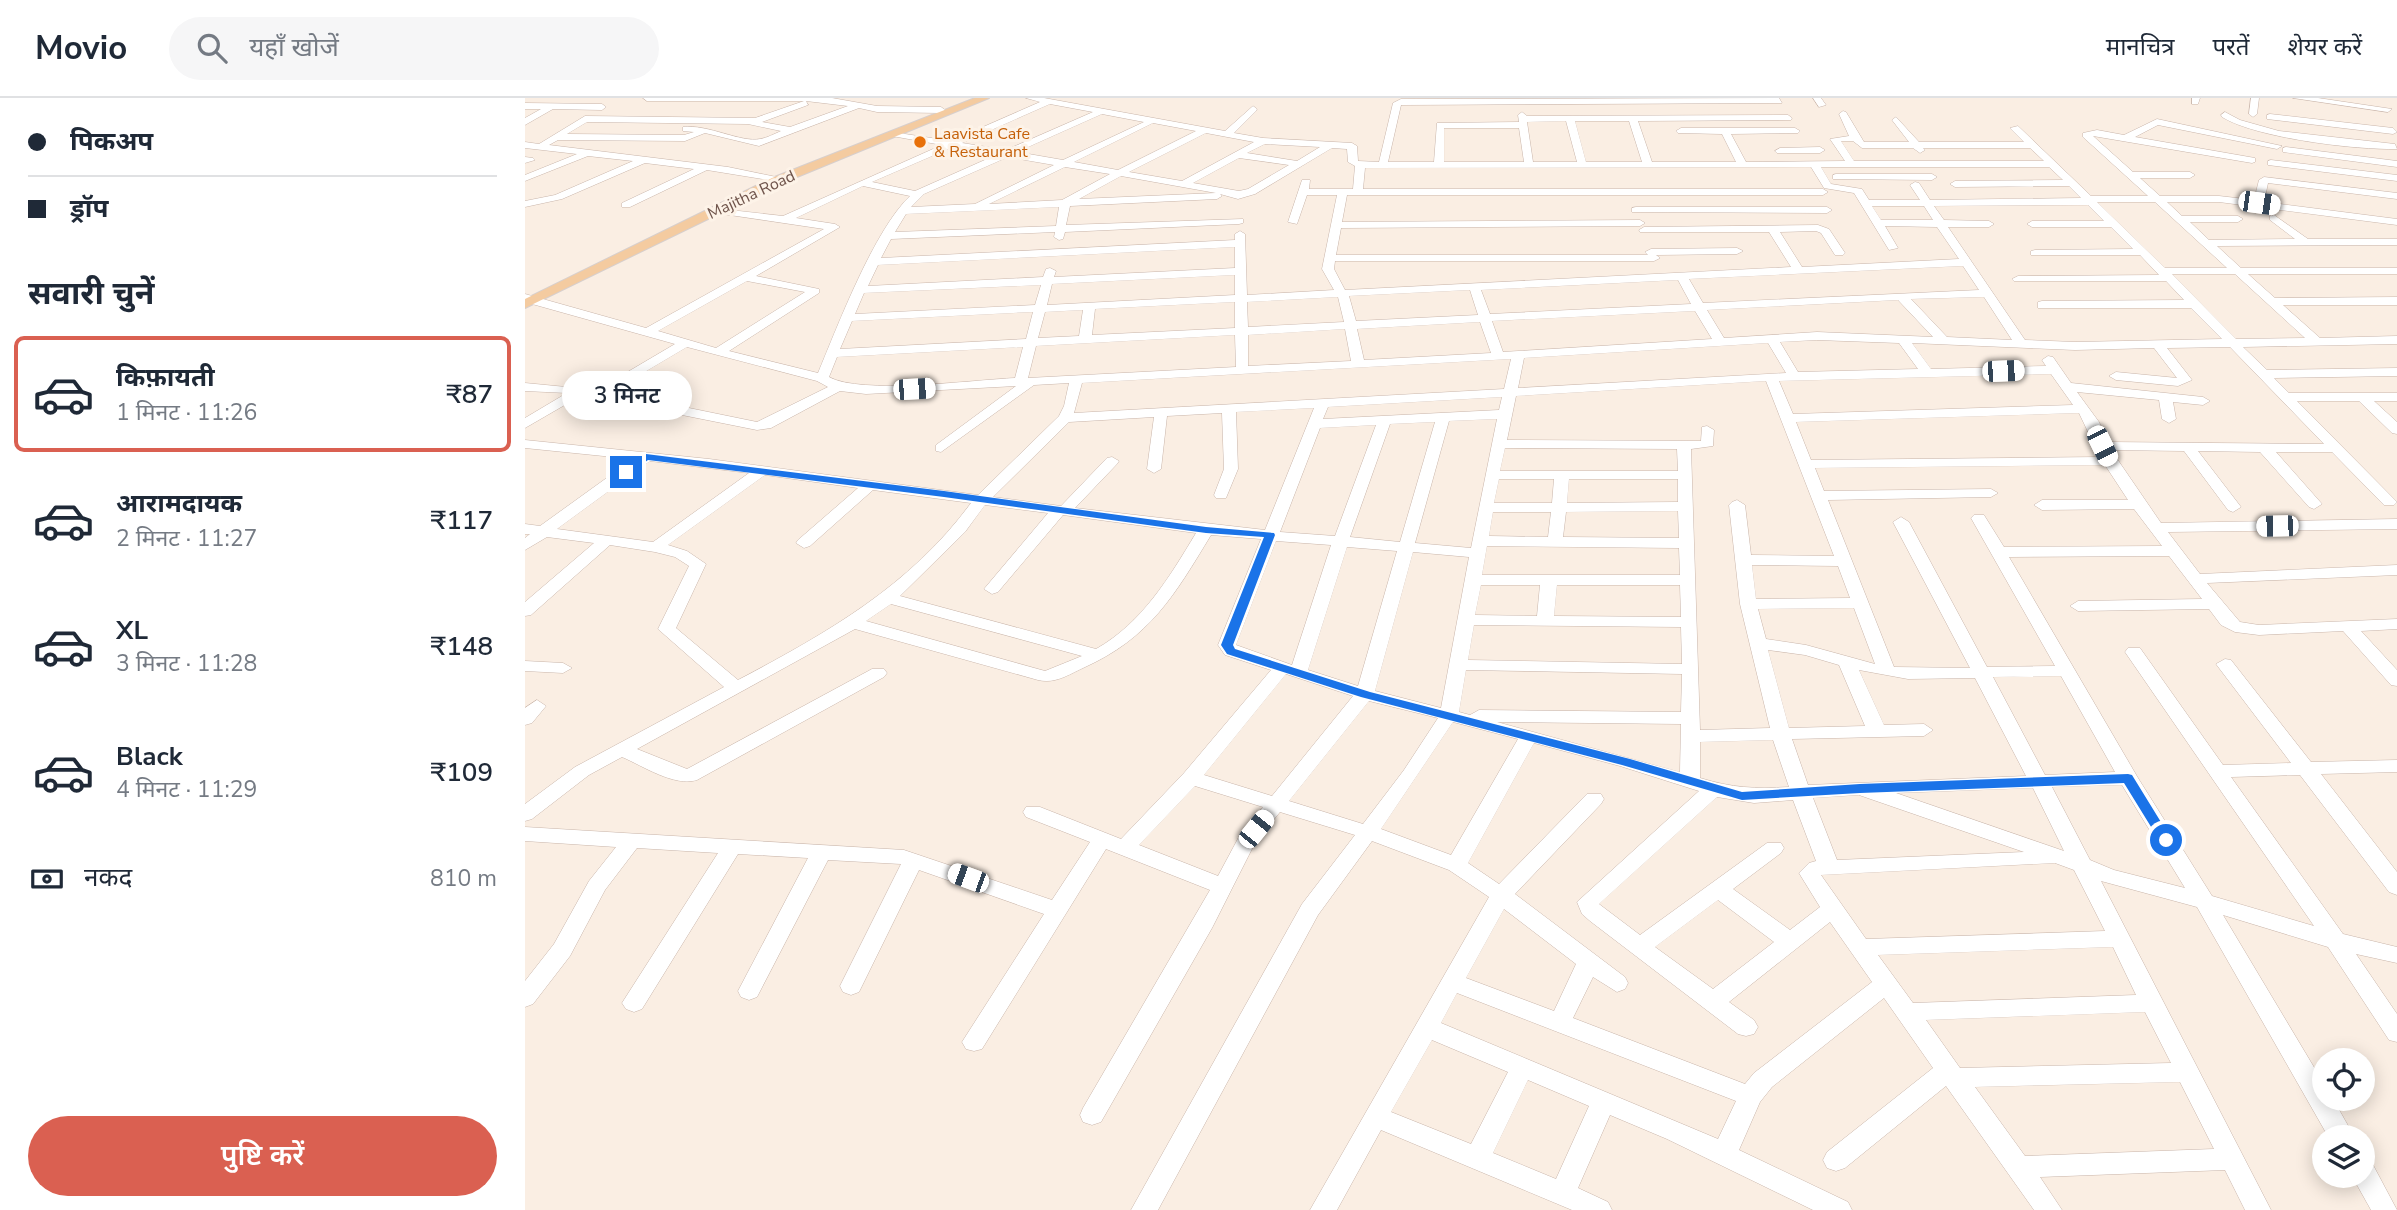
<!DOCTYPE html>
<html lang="hi">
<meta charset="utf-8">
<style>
:root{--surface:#fff;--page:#f6f6f7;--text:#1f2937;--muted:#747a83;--line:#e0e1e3;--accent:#da6051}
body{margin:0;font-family:"Nunito Sans","Noto Sans Devanagari",sans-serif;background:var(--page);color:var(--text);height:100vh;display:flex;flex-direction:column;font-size:26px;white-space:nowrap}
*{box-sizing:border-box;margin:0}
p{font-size:23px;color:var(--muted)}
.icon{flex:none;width:38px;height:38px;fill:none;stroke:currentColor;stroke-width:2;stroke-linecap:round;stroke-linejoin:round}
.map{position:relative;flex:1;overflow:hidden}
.side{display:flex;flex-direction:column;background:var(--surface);width:525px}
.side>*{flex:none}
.guide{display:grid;align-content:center;height:154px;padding:0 28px;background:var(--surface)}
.fabs{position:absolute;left:1787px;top:950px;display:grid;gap:14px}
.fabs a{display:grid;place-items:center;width:63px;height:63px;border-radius:50%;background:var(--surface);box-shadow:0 4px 18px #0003;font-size:35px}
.end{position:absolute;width:32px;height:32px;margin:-16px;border:9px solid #1a73e8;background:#fff;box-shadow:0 0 0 4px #fff}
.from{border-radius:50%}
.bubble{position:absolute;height:49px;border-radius:24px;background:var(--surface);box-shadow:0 4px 18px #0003;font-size:23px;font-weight:600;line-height:49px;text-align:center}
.car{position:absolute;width:21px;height:42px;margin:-21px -10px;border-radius:9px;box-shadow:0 0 5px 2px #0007;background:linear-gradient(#fff 24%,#345 0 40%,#fff 0 76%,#345 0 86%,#fff 0)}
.guide b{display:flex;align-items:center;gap:24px;height:66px;font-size:26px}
.guide b+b{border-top:2px solid var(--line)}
.guide i{width:18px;height:18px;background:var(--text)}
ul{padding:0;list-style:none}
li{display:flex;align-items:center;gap:21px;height:116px;margin:0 14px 10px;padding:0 14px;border:4px solid transparent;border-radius:10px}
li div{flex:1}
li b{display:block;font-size:26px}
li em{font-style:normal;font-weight:600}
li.on{border-color:var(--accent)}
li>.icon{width:63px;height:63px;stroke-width:1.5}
h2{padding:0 28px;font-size:32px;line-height:84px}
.pay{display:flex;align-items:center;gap:18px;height:77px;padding:0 28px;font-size:26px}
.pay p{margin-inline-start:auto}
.primary-button{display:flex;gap:14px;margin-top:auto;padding:14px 28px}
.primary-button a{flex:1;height:80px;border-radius:42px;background:var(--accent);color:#fff;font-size:28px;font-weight:600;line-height:80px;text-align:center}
header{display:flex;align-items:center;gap:42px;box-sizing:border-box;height:98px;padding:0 35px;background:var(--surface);border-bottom:2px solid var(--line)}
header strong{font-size:33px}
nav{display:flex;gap:38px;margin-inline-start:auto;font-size:24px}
.search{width:490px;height:63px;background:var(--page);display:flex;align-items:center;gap:18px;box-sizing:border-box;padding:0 24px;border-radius:38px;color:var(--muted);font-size:26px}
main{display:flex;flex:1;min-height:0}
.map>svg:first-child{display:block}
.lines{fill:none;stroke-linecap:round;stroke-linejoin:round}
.minor-casing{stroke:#c9b5aa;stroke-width:1}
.major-casing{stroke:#d7cfcd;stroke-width:2}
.minor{fill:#fff;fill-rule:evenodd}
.major{fill:#f4cba0;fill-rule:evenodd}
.route{fill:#1a73e8}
.food-dot{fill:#e8710a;stroke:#fdf3e8;stroke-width:2.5}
.labels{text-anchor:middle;stroke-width:6;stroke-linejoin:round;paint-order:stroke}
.far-food-label{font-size:16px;fill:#c56008;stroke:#fdf3e8;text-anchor:start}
.far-street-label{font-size:16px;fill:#6f544b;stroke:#fdf3e8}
</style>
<header>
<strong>Movio</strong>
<div class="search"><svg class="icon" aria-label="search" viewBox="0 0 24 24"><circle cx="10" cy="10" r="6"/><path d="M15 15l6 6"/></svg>यहाँ खोजें</div>
<nav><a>मानचित्र</a><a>परतें</a><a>शेयर करें</a></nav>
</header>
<main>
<section class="side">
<div class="guide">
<b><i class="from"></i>पिकअप</b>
<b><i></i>ड्रॉप</b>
</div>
<h2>सवारी चुनें</h2>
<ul>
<li class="on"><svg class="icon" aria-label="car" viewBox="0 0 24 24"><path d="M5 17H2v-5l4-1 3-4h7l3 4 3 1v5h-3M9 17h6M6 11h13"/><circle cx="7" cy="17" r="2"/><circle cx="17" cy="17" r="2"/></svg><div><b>किफ़ायती</b><p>1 मिनट · 11:26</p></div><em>₹87</em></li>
<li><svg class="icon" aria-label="car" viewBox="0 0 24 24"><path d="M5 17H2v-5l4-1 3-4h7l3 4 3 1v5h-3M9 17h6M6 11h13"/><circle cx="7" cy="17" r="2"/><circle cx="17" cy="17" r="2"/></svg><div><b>आरामदायक</b><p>2 मिनट · 11:27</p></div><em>₹117</em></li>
<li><svg class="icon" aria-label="car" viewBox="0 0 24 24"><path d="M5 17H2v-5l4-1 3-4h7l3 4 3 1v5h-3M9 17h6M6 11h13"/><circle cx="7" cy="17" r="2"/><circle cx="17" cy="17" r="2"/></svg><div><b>XL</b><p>3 मिनट · 11:28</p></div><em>₹148</em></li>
<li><svg class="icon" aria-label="car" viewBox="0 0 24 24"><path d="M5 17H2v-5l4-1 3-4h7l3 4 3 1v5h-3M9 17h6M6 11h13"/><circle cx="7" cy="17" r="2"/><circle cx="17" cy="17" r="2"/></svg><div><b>Black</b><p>4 मिनट · 11:29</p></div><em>₹109</em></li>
</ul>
<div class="pay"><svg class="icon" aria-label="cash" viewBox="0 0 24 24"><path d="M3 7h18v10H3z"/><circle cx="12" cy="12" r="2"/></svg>नकद<p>810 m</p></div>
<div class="primary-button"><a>पुष्टि करें</a></div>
</section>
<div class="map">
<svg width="1872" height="1112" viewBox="0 0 1872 1112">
<rect width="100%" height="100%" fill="#faeee3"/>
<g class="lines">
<defs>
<g id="minor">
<path d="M118 0H307L352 8 416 9 420 12 416 15 352 14 334 10 234 48 180 35 160 43 33 42 24 47 203 69 261 81 256 84 182 72 105 109H97V105L169 71 120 65 37 101 0 109V103L30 97 108 63 63 58 0 83V77L52 56 0 50V44L14 46 60 18 230 20 279 3H122ZM281 3 323 8 265 29 237 24 283 7ZM62 24 223 26 256 33C249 36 242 40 235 41 216 45 183 26 158 29V33L169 34 159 37 42 36Z"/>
<path d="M501 0H519L700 33 728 8 732 11 731 13 709 35 738 40 827 45 832 48 833 63 854 64 868 5 876 1 1254 0 1257 5 876 7 863 64H909L912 25 994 24 993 17 997 14 1002 18 1263 17 1267 20 1266 22 1113 23 1127 64H1211L1197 36 1153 35 1151 33 1156 30H1270L1275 33 1273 35 1206 36 1221 64 1320 63 1305 41 1324 38 1314 16 1318 13 1321 14 1339 44H1384L1367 22 1371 19 1394 44H1499L1485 30 1493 28 1566 98H1623L1558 39V35L1572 32 1599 37 1632 21 1757 48 1752 51 1633 27 1610 39 1730 60V64L1727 65 1568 38 1608 74H1665L1670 77 1665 80H1615L1635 98H1694L1729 102 1734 82 1739 79 1872 95V101L1743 85 1739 104 1872 121V127L1694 104H1642L1657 118H1713L1718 121 1713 124H1665L1684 142 1770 141 1745 122V118L1749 117 1783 141H1872V147L1692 148 1716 170H1872V176H1723L1750 200 1872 199V207H1758L1795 240 1872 238V246L1718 249 1742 272 1872 270V278L1749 280 1764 295H1872V303H1849L1872 324V336L1867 335 1834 303H1772L1869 401 1872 404 1869 407H1859L1807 354H1751L1797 406 1789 411 1784 409 1735 354 1673 353 1716 409 1708 414 1703 412 1659 353 1586 352 1636 425 1872 421V431L1643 434 1675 476 1872 467V477L1682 485 1715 524 1734 527 1872 521V531L1836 533 1872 572V588L1866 587 1818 533 1734 537 1710 534 1696 527 1684 511 1553 513 1545 508 1553 503 1677 501 1644 458 1484 459 1613 680 1687 798 1789 828 1600 554 1603 550H1615L1698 667 1766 665 1691 566 1700 561 1706 562 1786 664 1872 662V674L1796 676 1872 774V797L1864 794 1775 677 1706 679 1818 836 1872 849V865L1831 856 1872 916V944L1864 942 1803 849 1698 817 1799 986V1001H1808L1830 1040H1804L1672 809 1576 783 1746 1112H1720L1700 1072 1515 1079 1537 1112H1509L1421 988 1320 1070 1311 1073 1302 1070 1298 1062 1302 1054 1408 970 1359 900 1247 989 1235 1004 1214 1052 1323 1104 1327 1112H1288L1142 1041 1085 1017 1053 1090 1083 1104 1087 1112H1047L856 1032 812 1112H785L964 799 924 772 847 743 793 817 633 1112H606L777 806 830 737 755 714 731 743 687 830 576 1024 567 1027 558 1024 555 1017 558 1010 685 792 581 751 457 951 449 953 441 951 437 944 519 816 394 772 334 894 326 897 318 894 315 888 376 766 303 762 232 899 224 902 216 899 213 893 283 760 213 756 117 911 109 914 101 911 97 905 193 755 112 750 80 792 45 858 8 906 0 909V883L29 846 64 783 91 749 0 743V729L379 752 527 802 565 744 501 719 498 714 501 709H515L596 741 659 675 746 572 700 557 693 547 736 441 686 437C649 498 625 540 558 570 543 577 530 586 513 582L330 531 112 651 162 671 347 571H359L362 575 359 579 172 682C149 689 118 668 97 659L64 677 7 721 0 723V706L50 669 199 589 133 531 164 468 150 459 130 454 85 447 6 517 0 518V504L69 445 22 439 0 452V440L5 436H0V426L15 428 108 361 0 350V342L184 361 453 397 534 318 539 308 544 285 509 287 416 354 411 353V347L491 288 341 296 315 293 246 330 232 332 57 297 0 330V320L42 295 0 293V285L72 292 150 246 0 204V196L121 230 299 131 191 115 187 114V110L258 118 417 47 367 38V34L426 43 515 4ZM525 6 568 14 481 52 437 45ZM577 16 619 24 538 62 492 54ZM1041 23 1052 64H1008L1002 24ZM1050 23H1104L1117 64H1061ZM628 25 671 33 593 72 549 64ZM919 30H994L999 64H919ZM681 35 729 44 657 83 604 74ZM1316 43H1328L1337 50H1388L1395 55 1400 52 1398 50H1505L1519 63H1329ZM740 46 795 49 772 63 722 55ZM428 49 471 57 390 93 347 84ZM807 50 822 51 823 64 830 68 828 91H784L785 82H777L763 124 772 126 782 97H812L797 171 809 192 722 197 720 136 715 133 710 136V142L356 160 366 141 530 134 529 139 534 142 538 141 540 134 714 126 718 125V121L541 127 545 108 692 101 697 98 695 96 713 101 730 96ZM483 59 529 67 450 106 386 109 399 96ZM714 60 764 67 723 91 714 93 668 85ZM540 69 585 76 537 102 464 106ZM1286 69 1299 90 1329 95 1364 152 1373 150 1360 128 1412 129 1434 161 1277 169 1255 134 1291 133 1296 135 1310 157H1318L1320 155 1304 131 1293 127 1119 129 1114 132 1115 134H1244L1266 169 820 192 809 171 810 163H1129L1135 160 1131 157 1212 156 1218 153 1212 150 1126 151 1120 154 1123 157H811L816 130 1115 128 1120 125 1115 122 817 124 822 97H1298L1303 94 1298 91H838L840 70ZM1296 69H1524L1538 82 1430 83 1425 86 1430 89 1544 88 1556 100 1405 102 1394 85 1390 84 1385 87 1395 102H1344L1337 91 1306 86ZM596 78 691 95 554 101ZM338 88 385 98C349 132 313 227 293 275L204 253 294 195V191L231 178 315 129 310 126 271 120ZM1572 104H1630L1702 170H1640ZM1563 107 1579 123H1507L1502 126 1507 129H1586L1608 151 1510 152 1506 153V157H1615L1634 177 1493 178 1487 181 1489 183H1641L1659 202 1517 203 1513 204V210H1666L1697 241 1550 244 1500 242 1423 129H1464L1469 126 1464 123 1419 122 1409 108ZM1347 108H1399L1408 122H1356ZM534 109 531 128 370 134 381 116ZM710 149V170L529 179 531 173 525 170 521 171 518 179 343 188 353 167ZM1438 168 1454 192 1178 205 1164 181ZM1647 176H1710L1780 240 1711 241ZM710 177V197L522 207 527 186ZM1153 182 1166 206 965 216 956 192ZM222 183 280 194 191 250 133 233ZM516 187 510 207 330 216 339 195ZM945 192 953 217 831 223 824 198ZM813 199 819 224 723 229 722 204ZM1459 199 1487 242 1422 239 1386 201ZM1373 202 1408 239 1292 234 1199 240 1182 212ZM710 204V230L567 237 570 211ZM558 212 554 238 513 240 520 214ZM1170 213 1187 241 978 254 967 223ZM508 214 501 241 315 251 327 223ZM955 224 966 255 839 262 832 231ZM820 231 826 263 723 268V237ZM710 237 711 269 503 280 511 248ZM1292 242 1374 245 1393 271 1273 274 1255 244ZM1243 245 1261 275 993 290 999 260ZM1387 245 1550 252 1629 250 1652 280 1591 274 1584 278 1591 282 1653 288 1667 282 1642 250 1705 249 1799 346 1583 344 1574 324 1552 294 1634 302 1637 321 1644 325 1651 321 1648 304 1678 307 1685 303 1678 299 1546 285 1528 259 1523 258 1517 262 1521 268 1406 271ZM162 249 292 283 303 289 232 324 86 294ZM498 249 490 280C448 282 336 297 304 279L312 259ZM986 261 979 291 549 315 557 285ZM1526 276 1548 307 1268 316 1254 283ZM1241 283 1309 458 1226 457 1220 407 1212 402 1207 404 1204 407 1215 506 1245 630 1175 632 1166 351 1188 348 1189 332 1182 328 1177 329 1176 343 982 342 991 298ZM977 299 974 312 798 321 803 309ZM789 310 740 432 550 410 592 366 594 363 587 359 582 360 536 408 468 399 544 324 629 319 622 371 629 375 636 371 642 318 697 315 699 371 689 397 691 400H701L713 371 711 314ZM1554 315 1575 359 1286 362 1271 324ZM972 321 946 450 890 445 924 323ZM910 324 875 444 825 439 865 326ZM851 327 810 438 755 434 795 330ZM980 350 1152 351 1153 373H975ZM125 363 224 375 128 444 32 431ZM1580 367 1603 402H1517L1509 407 1517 412 1609 411 1637 448 1479 449 1459 417H1449L1446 420 1530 568 1462 569 1384 424 1376 419 1368 424 1445 570 1369 569 1303 402 1466 399 1473 395 1466 391 1299 393 1290 370ZM240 377 333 390 273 442 271 445 279 450 285 448 348 392 446 405C385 488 302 535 213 582L151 530 181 466 162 453 143 447ZM974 381H1029L1027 405H969ZM1044 381H1153V404L1042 405ZM460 407 523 415 459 491 467 496 473 494 538 417 671 435C644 480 617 525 571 551L375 498 440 434ZM1153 413 1154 440 1038 439 1041 414ZM968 414H1026L1023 439 964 438ZM751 443 806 447 767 567 711 547ZM962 448 1154 450 1155 477H957ZM822 449 872 453 833 588 783 572ZM888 454 944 459 916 610 850 593ZM1227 467 1313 468 1325 500 1231 501ZM956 487H1015L1012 518 950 517ZM1032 487H1155L1156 519 1029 518ZM366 506 557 558 520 573 341 523ZM1329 510 1350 566 1281 547 1241 541 1233 511ZM949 527 1156 529 1157 566 943 562ZM1243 552 1280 557 1314 567 1340 628 1264 630ZM941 572 1157 576 1156 614 954 612 945 617 934 614ZM1334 572 1383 581 1450 580 1501 678 1283 687 1267 641 1399 638 1408 632 1399 626 1359 627ZM761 576 828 598 747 698 679 677ZM1536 578 1590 674 1520 677 1468 579ZM844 603 913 620 879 672 838 726 764 703ZM928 624 993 641 926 757 856 731ZM972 624 1156 626 1155 674ZM1248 642 1264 689C1229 691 1208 690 1175 680V644ZM1009 645 1095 668 1174 693 1052 804 1057 816 1065 823 1213 936 1221 938 1229 936 1233 929 1229 922 1204 904 1305 824 1347 884 1229 975 1220 986 1048 920 1068 879 1092 894 1100 891 1103 885 1100 879 990 796 1076 706 1079 701 1076 696H1062L974 786 943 765ZM1597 687 1660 790 1589 772 1565 762 1527 689ZM670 688 738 709 716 735 693 778 614 747ZM1508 690 1539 753 1371 695ZM1334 697 1499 754 1312 762 1288 700ZM1192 699 1229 705 1268 702 1291 763 1284 765 1274 775 1295 809 1265 832 1208 791 1256 755 1259 750 1256 745H1242L1115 837 1074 806ZM1530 765 1549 772 1580 833 1341 841 1296 777ZM1193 802 1249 844 1188 891 1130 849ZM979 811 1051 866 1029 913 941 880ZM1588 849 1611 897 1388 905 1353 857ZM932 895 1211 1003 1193 1041 916 925ZM1620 914 1646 965 1435 970 1401 922ZM907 942 983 974 946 1046 866 1014ZM1003 982 1064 1008 1031 1081 968 1055ZM1655 984 1689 1051 1500 1058 1450 989Z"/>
<polygon points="1288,0 1296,0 1301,7 1294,9"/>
<polygon points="1667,0 1675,0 1673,6 1667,6"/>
<polygon points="1726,0 1734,0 1732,16 1728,19 1724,16"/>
<polygon points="1768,0 1793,0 1867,11 1863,14"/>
<polygon points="0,5 77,6 81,9 77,12 28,11 0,27 0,20 16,11 0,11"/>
<path d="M1700 14 1715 22 1754 33 1870 46 1872 51C1831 52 1731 40 1697 19L1696 17Z"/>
<polygon points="1745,16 1868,30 1872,34 1868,36 1742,21 1742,17"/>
<polygon points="1761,49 1872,63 1872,69 1758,54 1758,50"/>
<polygon points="1255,50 1295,49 1300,52 1295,55 1252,55 1250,53"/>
<polygon points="0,59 8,60 10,62 0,65"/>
<polygon points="1746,62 1872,77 1872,83 1743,67 1743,63"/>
<polygon points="1311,76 1407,76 1412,79 1407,82 1308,81 1308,77"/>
<polygon points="1111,109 1302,109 1307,112 1302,115 1107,114 1107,110"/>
<polygon points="0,563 38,565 47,570 38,575 0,573"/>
<polygon points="12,602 21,608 7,625 0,627 0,610"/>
<polygon points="1838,1062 1847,1065 1872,1112 1846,1112 1827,1078 1838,1078"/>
</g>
<polygon id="major" points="450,0 464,0 255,86 0,210 0,201 247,80"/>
</defs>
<use href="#minor" class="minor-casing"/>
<use href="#major" class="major-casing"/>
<use href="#minor" class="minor"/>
<use href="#major" class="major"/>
</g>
<polygon class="route" points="121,356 419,393 681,429 749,435 750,437 708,547 710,551 845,594 1105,661 1217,694 1335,686 1603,676 1607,677 1647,742 1641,746 1636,745 1599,685 1335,695 1217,702 1097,667 836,599 702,556 696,547 739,439 681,435 419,399 123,362 104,376 97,376 97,372"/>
<circle class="food-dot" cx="395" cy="44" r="7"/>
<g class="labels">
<g class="far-food-label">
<text x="409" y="41">Laavista Cafe<tspan x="409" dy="18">&amp; Restaurant</tspan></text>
</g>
<g class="far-street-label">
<text transform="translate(226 96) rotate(-25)" y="6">Majitha Road</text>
</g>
</g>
</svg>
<div class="fabs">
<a><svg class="icon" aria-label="locate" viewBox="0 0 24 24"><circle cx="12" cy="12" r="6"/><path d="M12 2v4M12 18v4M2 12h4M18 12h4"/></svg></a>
<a><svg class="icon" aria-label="layers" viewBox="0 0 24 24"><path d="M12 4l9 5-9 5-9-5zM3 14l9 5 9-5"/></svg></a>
</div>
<i class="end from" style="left:1641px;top:742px"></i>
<i class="end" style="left:101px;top:374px"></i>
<div class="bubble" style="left:37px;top:273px;width:130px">3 मिनट</div>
<i class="car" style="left:1734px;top:105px;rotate:98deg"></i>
<i class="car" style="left:1478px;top:273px;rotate:88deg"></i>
<i class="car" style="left:389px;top:291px;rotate:87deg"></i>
<i class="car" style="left:1577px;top:348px;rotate:154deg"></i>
<i class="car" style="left:1752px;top:428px;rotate:269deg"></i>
<i class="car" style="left:731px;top:731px;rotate:39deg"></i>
<i class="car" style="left:443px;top:780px;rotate:290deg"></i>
</div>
</main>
